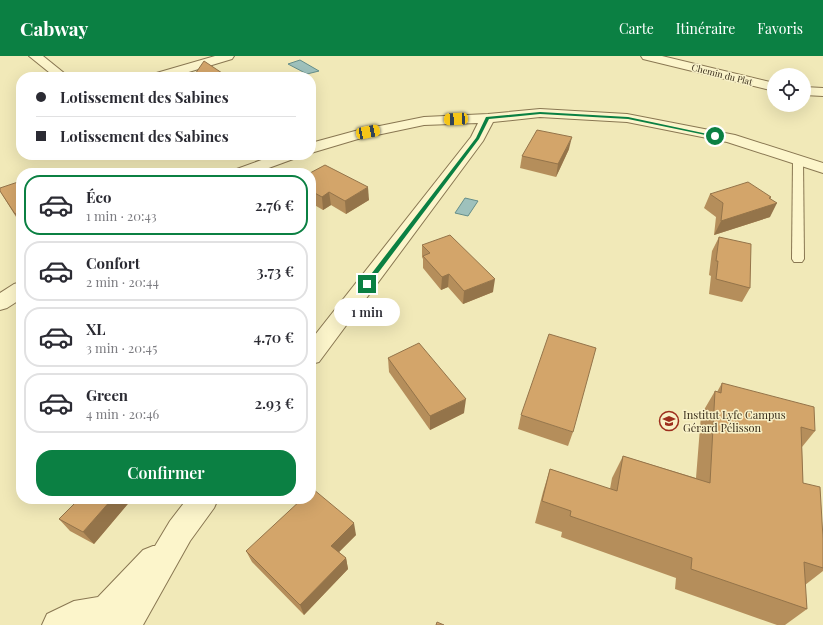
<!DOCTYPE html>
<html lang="fr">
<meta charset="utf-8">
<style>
:root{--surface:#fff;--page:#f2f2f3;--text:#2b2b33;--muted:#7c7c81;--line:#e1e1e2;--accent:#0b8043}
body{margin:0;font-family:"Playfair Display",serif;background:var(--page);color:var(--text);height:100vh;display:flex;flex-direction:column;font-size:15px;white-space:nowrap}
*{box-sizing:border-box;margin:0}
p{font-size:13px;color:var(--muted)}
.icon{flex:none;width:22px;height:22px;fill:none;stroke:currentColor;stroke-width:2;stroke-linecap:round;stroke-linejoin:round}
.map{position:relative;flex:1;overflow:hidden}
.side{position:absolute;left:16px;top:112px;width:300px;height:336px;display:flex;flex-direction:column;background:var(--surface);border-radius:16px;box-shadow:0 4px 16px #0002}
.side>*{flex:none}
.banner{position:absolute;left:16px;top:16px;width:300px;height:88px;border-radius:16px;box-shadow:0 4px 16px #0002;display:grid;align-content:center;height:88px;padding:0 20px;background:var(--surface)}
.tools{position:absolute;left:767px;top:12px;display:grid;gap:8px}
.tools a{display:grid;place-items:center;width:44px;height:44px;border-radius:50%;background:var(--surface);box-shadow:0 4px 16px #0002;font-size:20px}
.end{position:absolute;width:18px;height:18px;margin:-9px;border:5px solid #0b8043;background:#fff;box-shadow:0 0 0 2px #fff}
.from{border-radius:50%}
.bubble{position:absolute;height:28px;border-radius:14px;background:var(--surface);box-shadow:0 4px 16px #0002;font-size:13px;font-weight:600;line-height:28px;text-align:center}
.car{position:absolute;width:12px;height:24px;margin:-12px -6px;border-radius:5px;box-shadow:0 0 3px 1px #0007;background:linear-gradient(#f5c518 24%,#345 0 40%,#f5c518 0 76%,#345 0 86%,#f5c518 0)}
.banner b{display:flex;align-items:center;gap:14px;height:38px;font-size:15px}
.banner b+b{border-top:1px solid var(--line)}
.banner i{width:10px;height:10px;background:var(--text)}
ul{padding:7px 0 0;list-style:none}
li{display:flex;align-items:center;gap:12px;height:60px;margin:0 8px 6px;padding:0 12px;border:2px solid var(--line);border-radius:16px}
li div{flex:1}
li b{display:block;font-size:15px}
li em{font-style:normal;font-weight:600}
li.current{border-color:var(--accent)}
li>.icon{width:36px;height:36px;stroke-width:1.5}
.button{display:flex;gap:8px;margin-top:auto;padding:8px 20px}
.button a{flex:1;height:46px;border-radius:16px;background:var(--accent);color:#fff;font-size:16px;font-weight:600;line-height:46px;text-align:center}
header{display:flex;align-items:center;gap:24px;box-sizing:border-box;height:56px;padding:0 20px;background:var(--accent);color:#fff}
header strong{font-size:19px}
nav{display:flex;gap:22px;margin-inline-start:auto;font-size:14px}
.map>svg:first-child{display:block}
.water{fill:#9ec1bc;stroke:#658e8a}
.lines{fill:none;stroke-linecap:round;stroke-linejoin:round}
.service-casing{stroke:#897752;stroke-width:2}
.minor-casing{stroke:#897752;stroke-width:2}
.service{fill:#fcf5cb;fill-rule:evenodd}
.minor{fill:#fcf5cb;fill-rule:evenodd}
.wall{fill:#b58e5b}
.shaded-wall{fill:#94744a}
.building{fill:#d3a56a;stroke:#94744a}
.route{fill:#0b8043}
.labels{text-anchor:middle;stroke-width:3;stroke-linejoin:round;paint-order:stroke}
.far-street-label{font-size:9px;fill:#362b19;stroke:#f8f1c8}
.poi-label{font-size:11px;fill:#362b19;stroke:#f8f1c8;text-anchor:start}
</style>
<header>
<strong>Cabway</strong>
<nav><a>Carte</a><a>Itinéraire</a><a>Favoris</a></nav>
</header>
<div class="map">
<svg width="823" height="569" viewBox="0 0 823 569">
<rect width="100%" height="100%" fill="#f1e9b8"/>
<g class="water">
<polygon points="300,4 319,15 307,18 288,8"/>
<polygon points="465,142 478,145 468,160 455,157"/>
</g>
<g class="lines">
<defs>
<polygon id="service" points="798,101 803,104 804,203 802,206 794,206 792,203 793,104"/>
<g id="minor">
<polygon points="29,0 43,0 69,21 55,21"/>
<polygon points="215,0 234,0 232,3 172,21 152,21 153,18"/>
<polygon points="641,0 662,0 774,27 774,35 643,3"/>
<polygon points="804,31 823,32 823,40 804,39"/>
<polygon points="540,53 627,58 735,79 823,107 823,117 727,86 627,66 540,61 493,66 483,85 319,306 311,308 311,284 471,81 478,67 424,69 358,83 311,97 311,87 355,75 424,61 488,58"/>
<polygon points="275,99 298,99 296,102 255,117 232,117 234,114"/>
<polygon points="21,226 21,243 7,252 0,254 0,237 14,228"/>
<polygon points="187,443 218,443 214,452 190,485 143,569 42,569 47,558 74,545 98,541 143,494 153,490 155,490 170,465"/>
</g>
</defs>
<use href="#service" class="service-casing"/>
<use href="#minor" class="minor-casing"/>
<use href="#service" class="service"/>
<use href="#minor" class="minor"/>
</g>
<g class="wall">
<polygon points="569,93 556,121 520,112 522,100"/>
<polygon points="311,117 369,144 346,158 331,149 323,154 311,147"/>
<polygon points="21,125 21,169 0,135"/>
<polygon points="710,138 770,142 770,161 714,179 716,161 704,152"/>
<polygon points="719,181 750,232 742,246 709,238 711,220 709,219 712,195"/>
<polygon points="422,189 493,236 463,248 448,231 441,234 423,212 423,203 422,201"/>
<polygon points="388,302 464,357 430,374 389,316"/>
<polygon points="722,327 815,375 802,391 803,427 823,482 823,515 805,529 807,553 785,569 777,569 675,533 676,522 561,481 562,476 535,467 543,436 550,413 610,433 612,422 623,400 696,422 701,359 715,335 717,336"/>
<polygon points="521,359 573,376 568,390 518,373"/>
<polygon points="71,443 132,443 94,488 70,475 59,463 75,448"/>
<polygon points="356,479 339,496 346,502 348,513 304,559 252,506 246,495"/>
</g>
<g class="shaded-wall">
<polygon points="572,81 569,93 556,121 558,108"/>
<polygon points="368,131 369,144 346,158 345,145"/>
<polygon points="329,136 331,149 323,154 322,141"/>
<polygon points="771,141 767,150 777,147 770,161 714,179 721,165"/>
<polygon points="21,156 21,169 15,158"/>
<polygon points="449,218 448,231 441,234 442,221"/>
<polygon points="495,223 493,236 463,248 464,235"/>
<polygon points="466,343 464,357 430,374 430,360"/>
<polygon points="112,443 132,443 94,488 83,476"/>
<polygon points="354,467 356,479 334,501 331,490"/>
<polygon points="346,502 348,513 304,559 300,549"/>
</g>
<g class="building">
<polygon points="204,5 228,21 193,21"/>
<polygon points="537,74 572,81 558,108 522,100"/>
<polygon points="325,109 368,131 345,145 329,136 322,141 311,135 311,117 310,117"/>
<polygon points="21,125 21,156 15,158 0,135 0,132"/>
<polygon points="748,126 771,141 769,142 777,147 721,165 723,147 710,138"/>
<polygon points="450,179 495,223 464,235 449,218 442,221 423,200 430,197 422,189"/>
<polygon points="719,181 751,188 750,232 716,223 718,205 716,205"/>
<polygon points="549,278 596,292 573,376 521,359"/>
<polygon points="419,287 466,343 430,360 388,302"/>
<polygon points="722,327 814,351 815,375 801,371 803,427 820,431 823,482 823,512 804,506 807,553 691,513 692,502 570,460 571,455 542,445 550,413 617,435 623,400 710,427 715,335 721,337"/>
<polygon points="313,433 354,467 331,490 346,502 300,549 246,495 302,443 311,443 311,435"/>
<polygon points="77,443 112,443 83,476 59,463 78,444"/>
<polygon points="437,566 444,569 436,569"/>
</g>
<polygon class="route" points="540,56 628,61 717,80 715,81 628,63 540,58 489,63 479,83 369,229 365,229 365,226 476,82 486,61"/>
<defs>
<symbol id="university-ring" viewBox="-11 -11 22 22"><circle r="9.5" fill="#f8f1c8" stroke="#9d2e1d" stroke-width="1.5"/><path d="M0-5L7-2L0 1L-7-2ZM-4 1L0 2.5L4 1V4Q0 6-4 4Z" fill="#9d2e1d"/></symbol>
</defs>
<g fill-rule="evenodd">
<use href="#university-ring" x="658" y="354" width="22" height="22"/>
</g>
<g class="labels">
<g class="far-street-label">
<text transform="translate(722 19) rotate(14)" y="3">Chemin du Plat</text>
</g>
<g class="poi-label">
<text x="683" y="363">Institut Lyfe Campus<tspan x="683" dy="13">Gérard Pélisson</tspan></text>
</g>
</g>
</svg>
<div class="tools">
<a><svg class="icon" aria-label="locate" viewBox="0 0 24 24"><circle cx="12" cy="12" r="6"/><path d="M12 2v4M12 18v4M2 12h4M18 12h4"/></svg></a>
</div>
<i class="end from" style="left:715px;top:80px"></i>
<i class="end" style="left:367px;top:228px"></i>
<div class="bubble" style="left:334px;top:242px;width:66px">1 min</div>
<i class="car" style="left:456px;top:63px;rotate:267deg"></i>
<i class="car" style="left:368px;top:76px;rotate:79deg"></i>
<div class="banner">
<b><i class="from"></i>Lotissement des Sabines</b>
<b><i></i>Lotissement des Sabines</b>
</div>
<section class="side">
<ul>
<li class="current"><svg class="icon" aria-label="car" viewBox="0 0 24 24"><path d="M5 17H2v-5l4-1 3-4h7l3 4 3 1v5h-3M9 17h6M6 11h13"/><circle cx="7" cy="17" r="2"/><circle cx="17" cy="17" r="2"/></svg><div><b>Éco</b><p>1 min · 20:43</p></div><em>2.76 €</em></li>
<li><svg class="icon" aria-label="car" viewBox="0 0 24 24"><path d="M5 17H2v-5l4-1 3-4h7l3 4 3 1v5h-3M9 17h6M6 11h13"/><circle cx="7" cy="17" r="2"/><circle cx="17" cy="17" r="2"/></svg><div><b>Confort</b><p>2 min · 20:44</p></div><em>3.73 €</em></li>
<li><svg class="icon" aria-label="car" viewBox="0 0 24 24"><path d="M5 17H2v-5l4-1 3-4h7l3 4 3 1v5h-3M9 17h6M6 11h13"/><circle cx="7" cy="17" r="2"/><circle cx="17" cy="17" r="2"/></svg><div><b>XL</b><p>3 min · 20:45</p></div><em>4.70 €</em></li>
<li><svg class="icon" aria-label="car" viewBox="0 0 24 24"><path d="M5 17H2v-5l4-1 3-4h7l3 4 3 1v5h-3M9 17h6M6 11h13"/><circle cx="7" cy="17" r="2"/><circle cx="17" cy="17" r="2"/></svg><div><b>Green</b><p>4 min · 20:46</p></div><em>2.93 €</em></li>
</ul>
<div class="button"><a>Confirmer</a></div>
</section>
</div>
